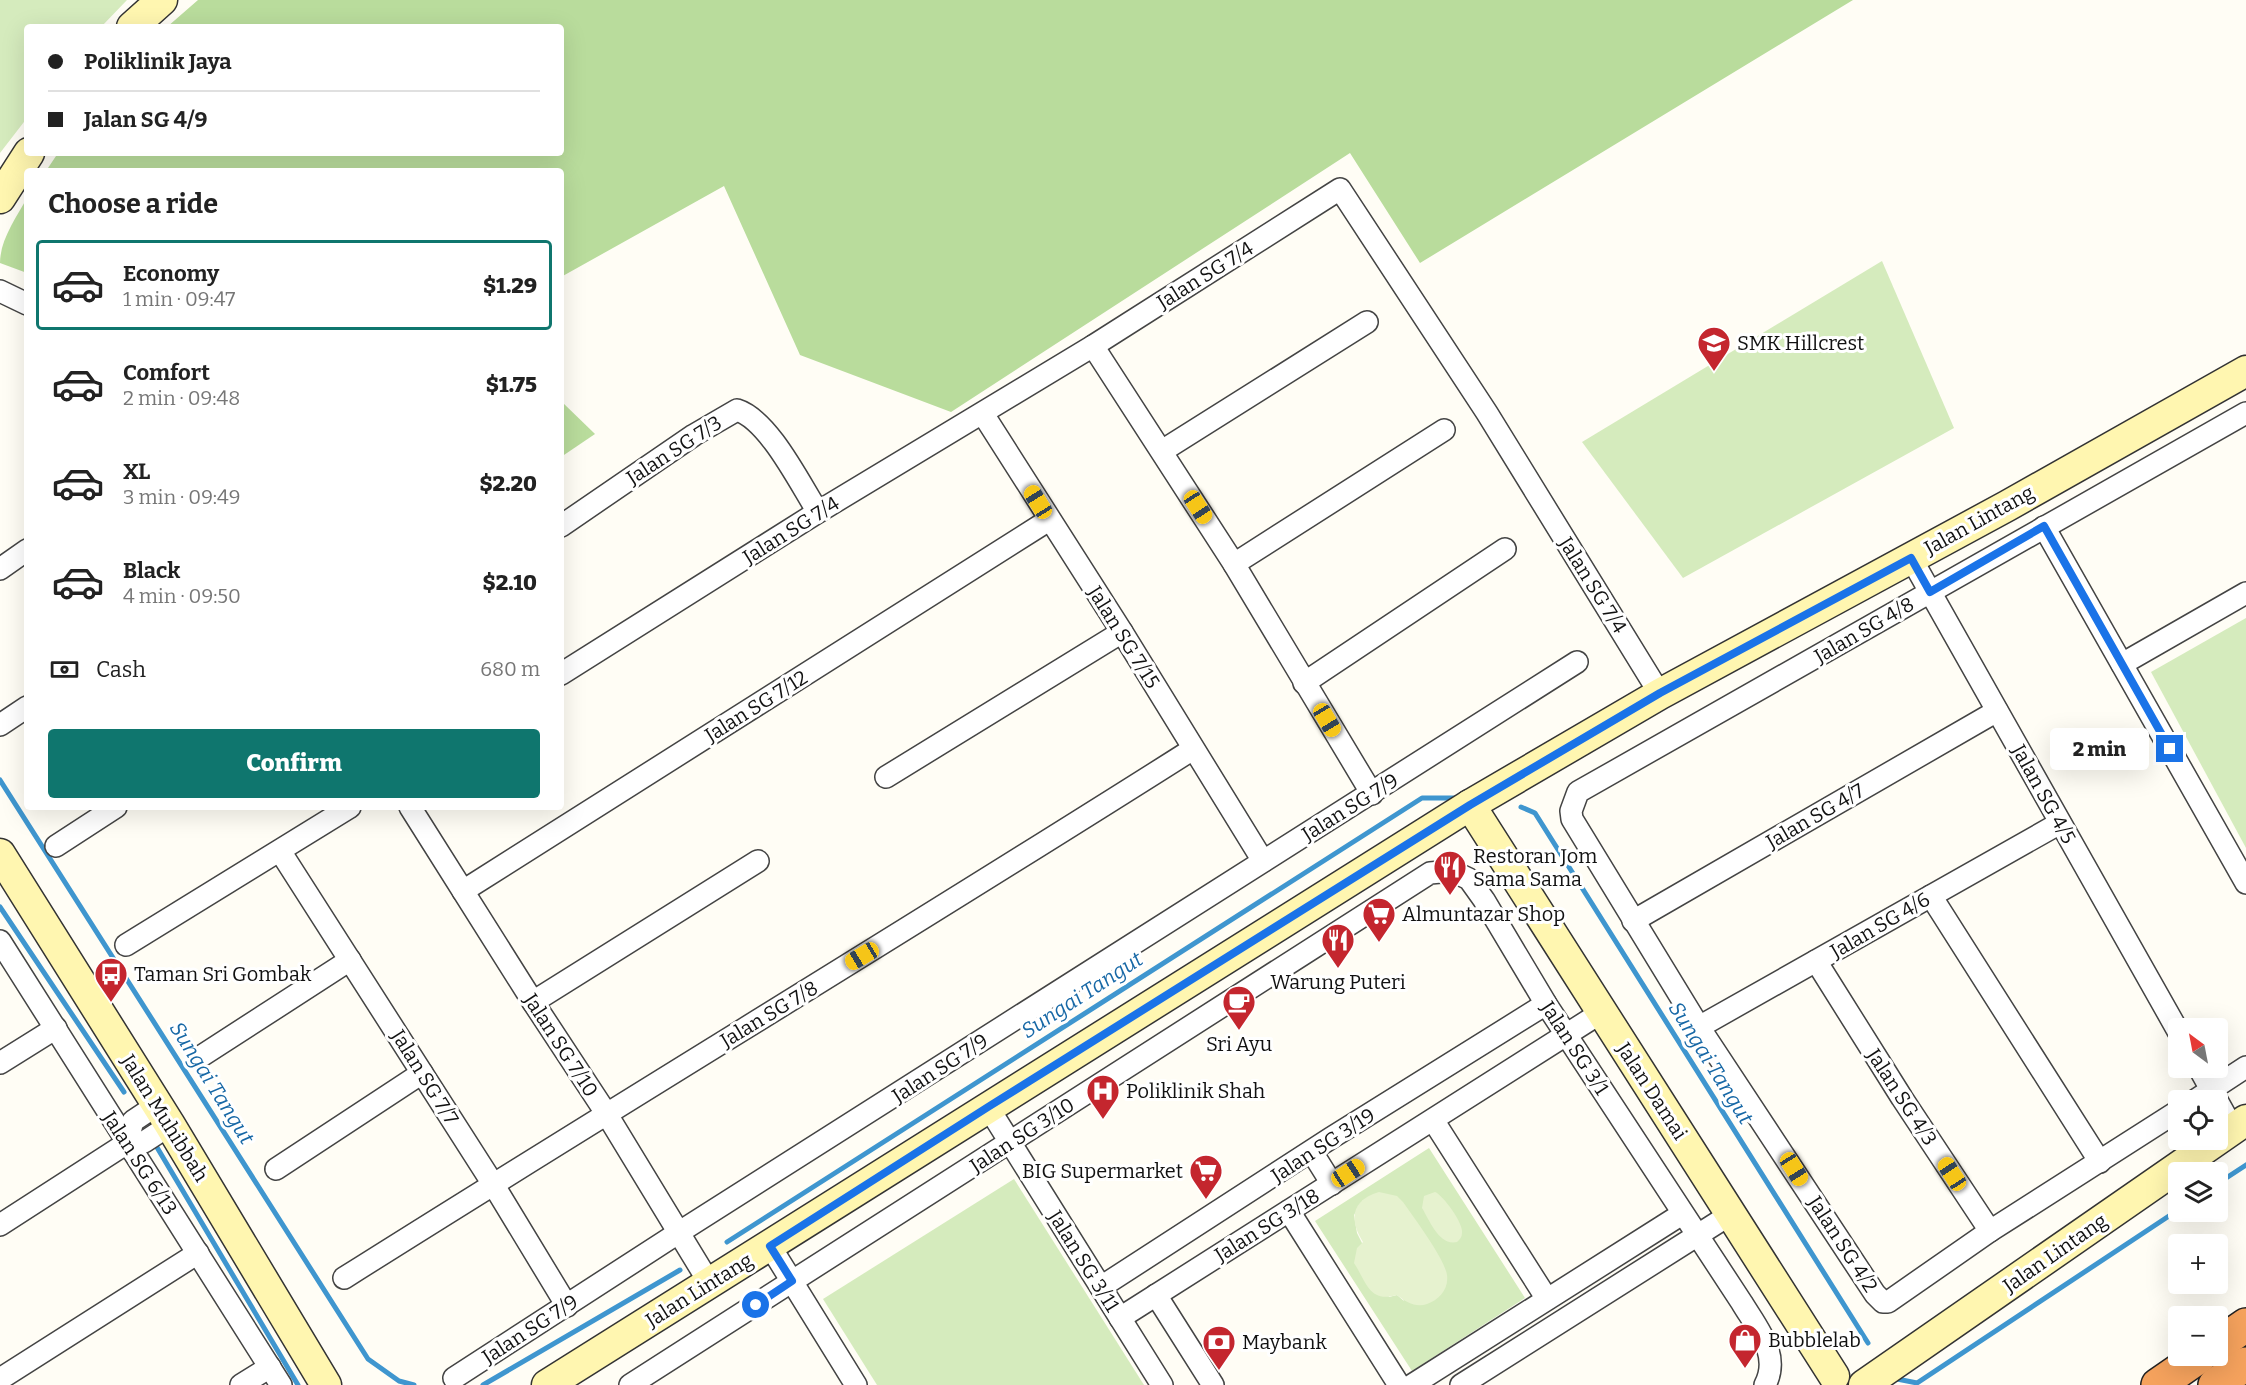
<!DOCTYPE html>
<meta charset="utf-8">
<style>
:root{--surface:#fff;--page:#f2f2f2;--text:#222;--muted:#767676;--line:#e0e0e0;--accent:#0f766e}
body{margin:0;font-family:Bitter,serif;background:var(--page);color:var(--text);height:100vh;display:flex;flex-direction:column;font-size:22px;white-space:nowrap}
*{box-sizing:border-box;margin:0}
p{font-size:20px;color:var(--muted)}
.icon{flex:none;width:33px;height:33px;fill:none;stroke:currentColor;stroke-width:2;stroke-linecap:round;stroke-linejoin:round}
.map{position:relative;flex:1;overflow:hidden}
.details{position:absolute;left:24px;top:168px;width:540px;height:642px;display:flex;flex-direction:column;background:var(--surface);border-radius:6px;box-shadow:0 6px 24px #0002}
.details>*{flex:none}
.hud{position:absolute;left:24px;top:24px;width:540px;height:132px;border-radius:6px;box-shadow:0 6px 24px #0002;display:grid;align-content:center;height:132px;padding:0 24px;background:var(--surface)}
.needle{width:39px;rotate:328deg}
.buttons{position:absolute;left:2168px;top:1018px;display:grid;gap:12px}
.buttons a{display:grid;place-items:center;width:60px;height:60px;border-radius:6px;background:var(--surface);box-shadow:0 6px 24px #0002;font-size:30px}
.end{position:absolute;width:27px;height:27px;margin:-14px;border:8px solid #1a73e8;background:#fff;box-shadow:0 0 0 3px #fff}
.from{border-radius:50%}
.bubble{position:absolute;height:42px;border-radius:6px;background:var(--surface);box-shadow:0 6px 24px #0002;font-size:20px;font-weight:800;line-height:42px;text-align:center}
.car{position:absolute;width:18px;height:36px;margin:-18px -9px;border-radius:8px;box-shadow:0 0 4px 2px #0007;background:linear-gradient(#f5c518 24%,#345 0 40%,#f5c518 0 76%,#345 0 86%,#f5c518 0)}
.hud b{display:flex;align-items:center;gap:21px;height:57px;font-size:22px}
.hud b+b{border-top:2px solid var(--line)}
.hud i{width:15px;height:15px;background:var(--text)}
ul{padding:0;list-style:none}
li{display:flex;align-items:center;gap:18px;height:90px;margin:0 12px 9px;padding:0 12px;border:3px solid transparent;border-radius:6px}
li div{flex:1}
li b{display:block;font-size:22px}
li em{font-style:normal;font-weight:800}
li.active{border-color:var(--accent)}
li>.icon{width:54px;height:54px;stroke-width:1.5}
h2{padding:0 24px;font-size:27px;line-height:72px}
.pay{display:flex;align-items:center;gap:15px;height:66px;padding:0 24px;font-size:22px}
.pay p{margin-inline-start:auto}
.action{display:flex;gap:12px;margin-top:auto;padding:12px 24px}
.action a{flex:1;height:69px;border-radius:6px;background:var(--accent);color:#fff;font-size:24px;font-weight:800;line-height:69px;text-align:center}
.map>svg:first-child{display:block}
.green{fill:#d5ebbd;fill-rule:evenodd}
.forest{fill:#b9dc9c}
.pitch{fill:#e6f2cf}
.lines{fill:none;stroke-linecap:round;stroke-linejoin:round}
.stream{stroke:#3f96cf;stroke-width:5}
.street-casing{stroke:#444;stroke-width:24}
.secondary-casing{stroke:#333;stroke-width:33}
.highway-casing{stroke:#222;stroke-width:36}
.street{stroke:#fff;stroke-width:21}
.secondary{stroke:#fff6b0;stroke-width:30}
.highway{stroke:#f5a25d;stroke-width:33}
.route{stroke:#1a73e8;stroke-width:8}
.labels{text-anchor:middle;stroke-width:6;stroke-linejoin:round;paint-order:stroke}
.street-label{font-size:20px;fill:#111;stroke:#fff}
.poi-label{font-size:20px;fill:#111;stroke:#fff;text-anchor:start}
.water-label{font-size:21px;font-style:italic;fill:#1768a6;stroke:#fff}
</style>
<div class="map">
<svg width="2246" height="1385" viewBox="0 0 2246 1385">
<rect width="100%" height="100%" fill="#fffdf5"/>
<g class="green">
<polygon points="0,0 127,0 101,27 27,27 27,118 0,153"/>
<polygon points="1882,261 1954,428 1683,578 1582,442"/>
<polygon points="2246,618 2246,848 2151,672"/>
<path d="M1429 1148 1525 1298 1412 1371 1315 1221ZM1363 1200 1404 1301 1397 1295 1389 1297 1357 1233 1354 1215Z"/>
<polygon points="1014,1179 1144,1385 877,1385 823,1299"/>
</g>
<g class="forest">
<polygon points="198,0 1853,0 1420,263 1350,153 951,412 800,355 724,186 561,277 561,171 46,171 58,153 561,153 561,27 167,27"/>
<path d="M27 198V273L0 263C0 240 16 218 27 198Z"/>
<polygon points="561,401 595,434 561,457"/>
</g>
<g class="pitch">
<path d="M1379 1192 1397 1196 1403 1202C1414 1218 1445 1259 1447 1275 1449 1289 1439 1300 1427 1304 1416 1308 1406 1302 1397 1295 1369 1303 1367 1283 1354 1263L1357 1248 1363 1242C1349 1220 1351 1200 1379 1192Z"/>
<path d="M1435 1192C1443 1195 1464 1224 1462 1233 1462 1237 1460 1239 1457 1242 1439 1246 1430 1221 1422 1208L1424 1196Z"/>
</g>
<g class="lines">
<g class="stream">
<polyline points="0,780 368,1359 399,1381 414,1385"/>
<polyline points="1521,807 1535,813 1868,1343"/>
<polyline points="0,907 124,1092"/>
<polyline points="155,1144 298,1385"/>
<polyline points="2217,1184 2246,1165"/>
<polyline points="727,1242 1422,798 1459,798"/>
<polyline points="1892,1378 1917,1383 2178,1210"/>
<polyline points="483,1385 680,1270"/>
</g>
<defs>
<g id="street">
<polyline points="0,291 27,304"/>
<polyline points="1093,346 1234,564 1372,794"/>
<polyline points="983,414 1122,632 1263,861"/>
<polyline points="1162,451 1367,322"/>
<path d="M561 526 694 435 737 410C769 420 800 484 818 512"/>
<polyline points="2044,527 2246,883"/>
<polyline points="1911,558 2178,1031"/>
<polyline points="1234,564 1444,430"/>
<polyline points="0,569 27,550"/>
<polyline points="2122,664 2246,593"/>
<polyline points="561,674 818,512 1093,346 1340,189 1487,413 1660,694"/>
<polyline points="1304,683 1505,549"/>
<polyline points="0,725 27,707"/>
<polyline points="886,777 1122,632"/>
<polyline points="410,807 533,1002 606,1113 710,1284"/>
<polyline points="56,846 116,807"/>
<polyline points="280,851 493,1184 567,1306"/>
<polyline points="463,891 1049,520"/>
<polyline points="1931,896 2100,1162"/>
<polyline points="1633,921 1997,711"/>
<polyline points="0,941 281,1385"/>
<polyline points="126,945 350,807"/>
<polyline points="1816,961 1902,1098 1990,1231"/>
<polyline points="533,1002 758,861"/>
<polyline points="1699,1027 2060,823"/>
<polyline points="203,1055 350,960"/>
<polyline points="0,1063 56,1028"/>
<polyline points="2199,1068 2233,1129"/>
<polyline points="2194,1101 2246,1067"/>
<polyline points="988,1107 1162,1385"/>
<polyline points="2178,1111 1990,1231 1888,1302 1883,1302 1875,1294 1699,1027 1572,819 1571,811 1578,792 2246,413"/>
<polyline points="1433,1120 1547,1299"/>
<polyline points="127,1143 133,1121 157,1105"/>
<polyline points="1312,1152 1332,1184"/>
<polyline points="276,1169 422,1073"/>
<polyline points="1289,1211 1399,1385"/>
<polyline points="0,1225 127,1143 144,1142 170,1125"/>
<polyline points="770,1246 856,1385"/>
<path d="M344 1278C626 1100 911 928 1193 749"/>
<polyline points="1101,1287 1331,1138 1546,1004"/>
<polyline points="1156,1295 1213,1385"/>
<polyline points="1120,1318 1602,1012"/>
<polyline points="454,1378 678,1233 1577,662"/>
<polyline points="0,1379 198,1253"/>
<polyline points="241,1385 270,1367"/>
<path d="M630 1385 1430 873 1452 871 1469 879 1484 900 1546 1004 1742 1303C1757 1328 1781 1355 1765 1385"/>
<polyline points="1412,1385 1682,1214"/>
<polyline points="1461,1385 1731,1214"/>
</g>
<g id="secondary">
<polyline points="132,27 162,0"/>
<polyline points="0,198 29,153"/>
<polyline points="1470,805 1834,1376"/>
<polyline points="0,854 170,1125 326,1385"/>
<polyline points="547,1385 1470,805 1660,694 2007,506 2246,371"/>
<polyline points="1864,1385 2246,1120"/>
</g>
<g id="highway">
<polyline points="2217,1345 2246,1325"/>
<polyline points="2158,1385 2200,1356"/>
<polyline points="2215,1385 2246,1364"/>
</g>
</defs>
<use href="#street" class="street-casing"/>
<use href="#secondary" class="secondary-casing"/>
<use href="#highway" class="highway-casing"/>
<use href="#street" class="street"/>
<use href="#secondary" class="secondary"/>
<use href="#highway" class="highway"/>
</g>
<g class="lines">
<polyline class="route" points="756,1305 792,1281 770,1246 988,1107 1470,805 1660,693 1911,558 1930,592 2044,526 2170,749"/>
</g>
<defs>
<symbol id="school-pin" viewBox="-11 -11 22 30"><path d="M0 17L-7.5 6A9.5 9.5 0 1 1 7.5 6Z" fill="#c4262e" stroke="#fff"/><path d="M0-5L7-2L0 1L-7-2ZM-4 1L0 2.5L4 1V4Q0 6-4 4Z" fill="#fff"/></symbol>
<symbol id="restaurant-pin" viewBox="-11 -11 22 30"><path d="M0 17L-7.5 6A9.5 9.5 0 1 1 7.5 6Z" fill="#c4262e" stroke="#fff"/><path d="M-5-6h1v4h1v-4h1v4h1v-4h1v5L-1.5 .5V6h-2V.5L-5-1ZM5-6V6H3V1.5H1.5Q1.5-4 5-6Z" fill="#fff"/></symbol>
<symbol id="supermarket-pin" viewBox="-11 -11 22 30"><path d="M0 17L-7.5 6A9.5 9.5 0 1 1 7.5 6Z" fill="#c4262e" stroke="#fff"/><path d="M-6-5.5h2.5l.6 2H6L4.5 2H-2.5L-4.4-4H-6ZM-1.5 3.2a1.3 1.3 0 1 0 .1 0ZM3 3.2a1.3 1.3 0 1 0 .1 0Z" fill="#fff"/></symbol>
<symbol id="bus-pin" viewBox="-11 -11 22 30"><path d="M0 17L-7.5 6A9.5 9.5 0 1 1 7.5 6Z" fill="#c4262e" stroke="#fff"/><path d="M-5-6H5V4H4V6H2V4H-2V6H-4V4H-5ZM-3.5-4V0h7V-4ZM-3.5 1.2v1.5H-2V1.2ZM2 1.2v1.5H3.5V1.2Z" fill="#fff"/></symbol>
<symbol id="cafe-pin" viewBox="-11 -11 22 30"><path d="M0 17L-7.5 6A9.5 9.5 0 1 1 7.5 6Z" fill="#c4262e" stroke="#fff"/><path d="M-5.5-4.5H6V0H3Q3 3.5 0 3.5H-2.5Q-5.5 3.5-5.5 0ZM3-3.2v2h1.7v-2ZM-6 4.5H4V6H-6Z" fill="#fff"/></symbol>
<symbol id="hospital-pin" viewBox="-11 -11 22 30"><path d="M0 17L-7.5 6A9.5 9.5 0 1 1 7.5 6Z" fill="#c4262e" stroke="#fff"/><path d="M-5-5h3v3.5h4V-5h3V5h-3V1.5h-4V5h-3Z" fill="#fff"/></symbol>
<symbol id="shop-pin" viewBox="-11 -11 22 30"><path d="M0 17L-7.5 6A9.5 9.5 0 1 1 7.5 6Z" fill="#c4262e" stroke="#fff"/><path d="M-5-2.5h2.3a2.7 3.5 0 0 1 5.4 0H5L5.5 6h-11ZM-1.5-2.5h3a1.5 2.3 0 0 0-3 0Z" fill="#fff"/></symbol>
<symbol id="bank-pin" viewBox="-11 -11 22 30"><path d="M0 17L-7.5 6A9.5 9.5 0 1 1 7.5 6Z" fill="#c4262e" stroke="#fff"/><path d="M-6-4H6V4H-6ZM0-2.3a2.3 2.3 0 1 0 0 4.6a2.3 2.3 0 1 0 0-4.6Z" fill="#fff"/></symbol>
</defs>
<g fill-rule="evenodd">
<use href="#school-pin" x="1695" y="324" width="38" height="52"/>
<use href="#restaurant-pin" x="1431" y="848" width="38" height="52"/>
<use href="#supermarket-pin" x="1360" y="895" width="38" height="52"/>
<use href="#restaurant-pin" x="1319" y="921" width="38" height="52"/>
<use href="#bus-pin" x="92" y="955" width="38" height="52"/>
<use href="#cafe-pin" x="1220" y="983" width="38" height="52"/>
<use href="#hospital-pin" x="1084" y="1072" width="38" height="52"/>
<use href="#supermarket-pin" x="1187" y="1152" width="38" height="52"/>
<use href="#shop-pin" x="1726" y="1321" width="38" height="52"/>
<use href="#bank-pin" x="1200" y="1323" width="38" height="52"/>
</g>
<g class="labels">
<g class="street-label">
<text transform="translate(1205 275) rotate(-32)" y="7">Jalan SG 7/4</text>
<text transform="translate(674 450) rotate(-33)" y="7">Jalan SG 7/3</text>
<text transform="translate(1979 520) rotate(-29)" y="7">Jalan Lintang</text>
<text transform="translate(791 530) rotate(-32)" y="7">Jalan SG 7/4</text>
<text transform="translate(1593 585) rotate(58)" y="7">Jalan SG 7/4</text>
<text transform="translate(1864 630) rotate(-30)" y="7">Jalan SG 4/8</text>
<text transform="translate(1124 637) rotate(58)" y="7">Jalan SG 7/15</text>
<text transform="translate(756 706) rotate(-32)" y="7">Jalan SG 7/12</text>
<text transform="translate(2044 794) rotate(61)" y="7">Jalan SG 4/5</text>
<text transform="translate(1350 807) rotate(-32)" y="7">Jalan SG 7/9</text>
<text transform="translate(1815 816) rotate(-30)" y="7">Jalan SG 4/7</text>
<text transform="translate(1880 925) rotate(-30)" y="7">Jalan SG 4/6</text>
<text transform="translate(769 1014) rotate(-31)" y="7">Jalan SG 7/8</text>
<text transform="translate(561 1045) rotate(57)" y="7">Jalan SG 7/10</text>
<text transform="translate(1575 1048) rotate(57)" y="7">Jalan SG 3/1</text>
<text transform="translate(940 1068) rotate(-33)" y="7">Jalan SG 7/9</text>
<text transform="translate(425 1077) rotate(58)" y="7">Jalan SG 7/7</text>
<text transform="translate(1652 1091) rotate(57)" y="7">Jalan Damai</text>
<text transform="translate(1902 1097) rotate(57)" y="7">Jalan SG 4/3</text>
<text transform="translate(165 1118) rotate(58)" y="7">Jalan Muhibbah</text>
<text transform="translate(1022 1135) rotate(-33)" y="7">Jalan SG 3/10</text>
<text transform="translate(1323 1145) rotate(-33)" y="7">Jalan SG 3/19</text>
<text transform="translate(140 1163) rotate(57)" y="7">Jalan SG 6/13</text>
<text transform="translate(1267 1225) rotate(-32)" y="7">Jalan SG 3/18</text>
<text transform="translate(1843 1244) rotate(57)" y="7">Jalan SG 4/2</text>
<text transform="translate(2055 1253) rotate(-35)" y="7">Jalan Lintang</text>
<text transform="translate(1084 1261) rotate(58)" y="7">Jalan SG 3/11</text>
<text transform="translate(699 1290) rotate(-32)" y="7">Jalan Lintang</text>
<text transform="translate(530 1329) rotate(-33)" y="7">Jalan SG 7/9</text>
</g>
<g class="poi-label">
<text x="1737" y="350">SMK Hillcrest</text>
<text x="1473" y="863">Restoran Jom<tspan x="1473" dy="23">Sama Sama</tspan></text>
<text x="1402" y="921">Almuntazar Shop</text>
<text x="134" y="981">Taman Sri Gombak</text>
<text x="1338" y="989" text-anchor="middle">Warung Puteri</text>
<text x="1239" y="1051" text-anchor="middle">Sri Ayu</text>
<text x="1126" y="1098">Poliklinik Shah</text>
<text x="1183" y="1178" text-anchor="end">BIG Supermarket</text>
<text x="1768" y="1347">Bubblelab</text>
<text x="1242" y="1349">Maybank</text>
</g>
<g class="water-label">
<text transform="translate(1082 995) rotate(-33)" y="7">Sungai Tangut</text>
<text transform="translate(1711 1063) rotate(58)" y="7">Sungai Tangut</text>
<text transform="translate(212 1083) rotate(58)" y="7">Sungai Tangut</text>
</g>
</g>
</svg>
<div class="buttons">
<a><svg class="needle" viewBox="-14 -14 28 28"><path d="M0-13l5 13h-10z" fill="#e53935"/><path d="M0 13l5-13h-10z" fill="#767676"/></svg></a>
<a><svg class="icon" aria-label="locate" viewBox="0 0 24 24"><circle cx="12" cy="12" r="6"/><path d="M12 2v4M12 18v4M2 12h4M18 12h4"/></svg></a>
<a><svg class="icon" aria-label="layers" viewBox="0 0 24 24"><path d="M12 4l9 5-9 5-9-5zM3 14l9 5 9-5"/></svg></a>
<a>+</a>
<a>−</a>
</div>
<i class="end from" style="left:756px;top:1305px"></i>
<i class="end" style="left:2170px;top:749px"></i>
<div class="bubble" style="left:2050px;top:728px;width:99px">2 min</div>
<i class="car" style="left:1038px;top:502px;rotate:328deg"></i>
<i class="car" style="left:1198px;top:507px;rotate:147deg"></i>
<i class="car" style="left:1327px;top:720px;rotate:149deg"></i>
<i class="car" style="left:862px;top:956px;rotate:239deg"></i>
<i class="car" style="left:1794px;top:1169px;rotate:148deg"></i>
<i class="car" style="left:1348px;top:1173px;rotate:57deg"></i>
<i class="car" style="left:1952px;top:1174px;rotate:327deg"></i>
<div class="hud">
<b><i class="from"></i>Poliklinik Jaya</b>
<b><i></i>Jalan SG 4/9</b>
</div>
<section class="details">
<h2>Choose a ride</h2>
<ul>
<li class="active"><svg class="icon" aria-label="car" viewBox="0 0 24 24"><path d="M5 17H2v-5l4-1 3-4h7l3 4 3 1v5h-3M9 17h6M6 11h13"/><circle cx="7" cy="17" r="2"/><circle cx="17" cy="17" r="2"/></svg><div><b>Economy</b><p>1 min · 09:47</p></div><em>$1.29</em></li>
<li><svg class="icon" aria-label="car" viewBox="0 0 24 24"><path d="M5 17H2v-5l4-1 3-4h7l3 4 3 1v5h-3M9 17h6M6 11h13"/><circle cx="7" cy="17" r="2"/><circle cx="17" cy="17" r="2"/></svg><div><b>Comfort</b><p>2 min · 09:48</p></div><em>$1.75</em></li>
<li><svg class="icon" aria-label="car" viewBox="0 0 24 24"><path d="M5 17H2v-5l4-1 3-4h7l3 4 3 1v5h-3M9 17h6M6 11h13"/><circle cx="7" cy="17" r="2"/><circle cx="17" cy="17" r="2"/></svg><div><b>XL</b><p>3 min · 09:49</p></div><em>$2.20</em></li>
<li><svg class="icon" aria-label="car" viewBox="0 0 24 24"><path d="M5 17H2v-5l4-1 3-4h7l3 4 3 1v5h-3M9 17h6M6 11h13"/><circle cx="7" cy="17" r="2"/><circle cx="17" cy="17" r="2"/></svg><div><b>Black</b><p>4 min · 09:50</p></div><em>$2.10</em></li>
</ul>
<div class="pay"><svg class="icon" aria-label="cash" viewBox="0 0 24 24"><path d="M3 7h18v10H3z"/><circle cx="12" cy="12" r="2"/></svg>Cash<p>680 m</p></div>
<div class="action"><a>Confirm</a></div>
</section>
</div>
